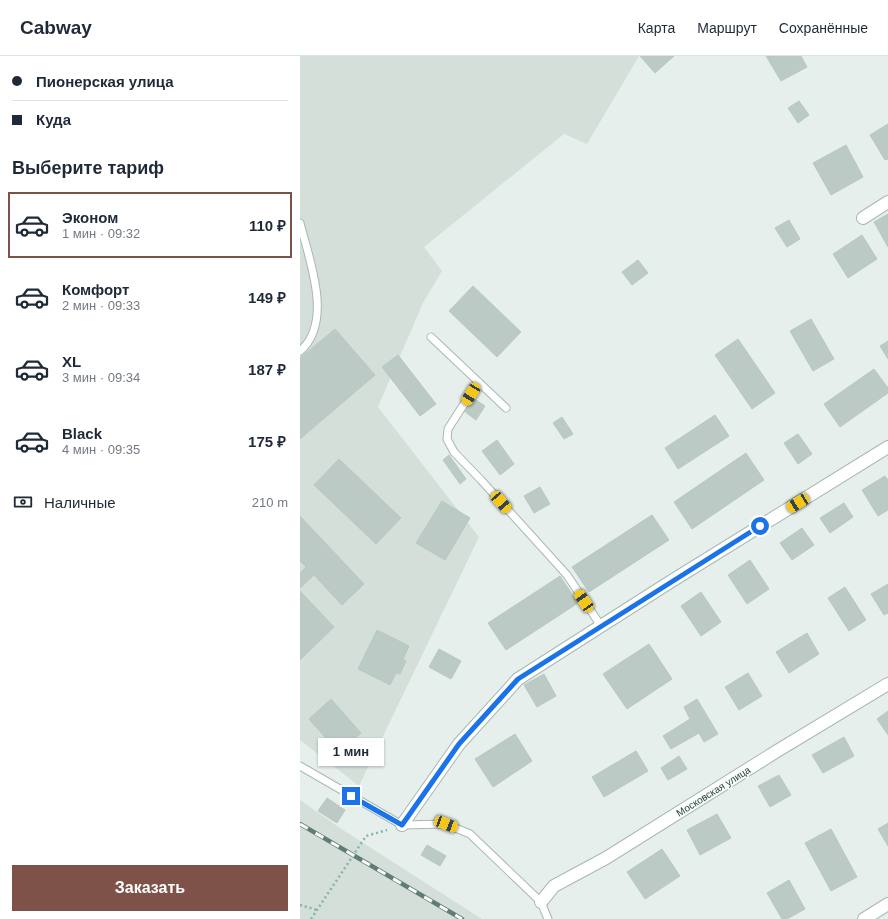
<!DOCTYPE html>
<html lang="ru">
<meta charset="utf-8">
<style>
:root{--surface:#fff;--page:#f6f6f7;--text:#1f2937;--muted:#747a83;--line:#e0e1e3;--accent:#7f5249}
body{margin:0;font-family:Helvetica,sans-serif;background:var(--page);color:var(--text);height:100vh;display:flex;flex-direction:column;font-size:15px;white-space:nowrap}
*{box-sizing:border-box;margin:0}
p{font-size:13px;color:var(--muted)}
.icon{flex:none;width:22px;height:22px;fill:none;stroke:currentColor;stroke-width:2;stroke-linecap:round;stroke-linejoin:round}
.map{position:relative;flex:1;overflow:hidden}
.sheet{display:flex;flex-direction:column;background:var(--surface);width:300px}
.sheet>*{flex:none}
.guide{display:grid;align-content:center;height:88px;padding:0 12px;background:var(--surface)}
.end{position:absolute;width:18px;height:18px;margin:-9px;border:5px solid #1a73e8;background:#fff;box-shadow:0 0 0 2px #fff}
.from{border-radius:50%}
.bubble{position:absolute;height:28px;border-radius:0px;background:var(--surface);box-shadow:0 1px 3px #0004;font-size:13px;font-weight:700;line-height:28px;text-align:center}
.car{position:absolute;width:12px;height:24px;margin:-12px -6px;border-radius:5px;box-shadow:0 0 3px 1px #0007;background:linear-gradient(#f5c518 24%,#345 0 40%,#f5c518 0 76%,#345 0 86%,#f5c518 0)}
.guide b{display:flex;align-items:center;gap:14px;height:38px;font-size:15px}
.guide b+b{border-top:1px solid var(--line)}
.guide i{width:10px;height:10px;background:var(--text)}
ul{padding:0;list-style:none}
li{display:flex;align-items:center;gap:12px;height:66px;margin:0 8px 6px;padding:0 4px;border:2px solid transparent;border-radius:0px}
li div{flex:1}
li b{display:block;font-size:15px}
li em{font-style:normal;font-weight:700}
li.active{border-color:var(--accent)}
li>.icon{width:36px;height:36px;stroke-width:1.5}
h2{padding:0 12px;font-size:18px;line-height:48px}
.pay{display:flex;align-items:center;gap:10px;height:44px;padding:0 12px;font-size:15px}
.pay p{margin-inline-start:auto}
.cta{display:flex;gap:8px;margin-top:auto;padding:8px 12px}
.cta a{flex:1;height:46px;border-radius:0px;background:var(--accent);color:#fff;font-size:16px;font-weight:700;line-height:46px;text-align:center}
header{display:flex;align-items:center;gap:24px;box-sizing:border-box;height:56px;padding:0 20px;background:var(--surface);border-bottom:1px solid var(--line)}
header strong{font-size:19px}
nav{display:flex;gap:22px;margin-inline-start:auto;font-size:14px}
main{display:flex;flex:1;min-height:0}
.map>svg:first-child{display:block}
.built{fill:#d4dfda}
.building{fill:#bbcac4;stroke:#b8c9c2}
.lines{fill:none;stroke-linecap:round;stroke-linejoin:round}
.lane-casing{stroke:#a8b8b2;stroke-width:9}
.street-casing{stroke:#a8b8b2;stroke-width:14}
.path{stroke:#86b3a5;stroke-width:2.5;stroke-dasharray:2 3;stroke-linecap:butt}
.lane{stroke:#fff;stroke-width:7}
.street{stroke:#fff;stroke-width:12}
.rail-casing{stroke:#5f7d75;stroke-width:4.5}
.rail{stroke:#f7fbf9;stroke-width:3;stroke-dasharray:9;stroke-linecap:butt}
.route{stroke:#1a73e8;stroke-width:5}
.labels{text-anchor:middle;stroke-width:3.5;stroke-linejoin:round;paint-order:stroke}
.street-label{font-size:10px;fill:#24423a;stroke:#f7fbf9}
</style>
<header>
<strong>Cabway</strong>
<nav><a>Карта</a><a>Маршрут</a><a>Сохранённые</a></nav>
</header>
<main>
<section class="sheet">
<div class="guide">
<b><i class="from"></i>Пионерская улица</b>
<b><i></i>Куда</b>
</div>
<h2>Выберите тариф</h2>
<ul>
<li class="active"><svg class="icon" aria-label="car" viewBox="0 0 24 24"><path d="M5 17H2v-5l4-1 3-4h7l3 4 3 1v5h-3M9 17h6M6 11h13"/><circle cx="7" cy="17" r="2"/><circle cx="17" cy="17" r="2"/></svg><div><b>Эконом</b><p>1 мин · 09:32</p></div><em>110 ₽</em></li>
<li><svg class="icon" aria-label="car" viewBox="0 0 24 24"><path d="M5 17H2v-5l4-1 3-4h7l3 4 3 1v5h-3M9 17h6M6 11h13"/><circle cx="7" cy="17" r="2"/><circle cx="17" cy="17" r="2"/></svg><div><b>Комфорт</b><p>2 мин · 09:33</p></div><em>149 ₽</em></li>
<li><svg class="icon" aria-label="car" viewBox="0 0 24 24"><path d="M5 17H2v-5l4-1 3-4h7l3 4 3 1v5h-3M9 17h6M6 11h13"/><circle cx="7" cy="17" r="2"/><circle cx="17" cy="17" r="2"/></svg><div><b>XL</b><p>3 мин · 09:34</p></div><em>187 ₽</em></li>
<li><svg class="icon" aria-label="car" viewBox="0 0 24 24"><path d="M5 17H2v-5l4-1 3-4h7l3 4 3 1v5h-3M9 17h6M6 11h13"/><circle cx="7" cy="17" r="2"/><circle cx="17" cy="17" r="2"/></svg><div><b>Black</b><p>4 мин · 09:35</p></div><em>175 ₽</em></li>
</ul>
<div class="pay"><svg class="icon" aria-label="cash" viewBox="0 0 24 24"><path d="M3 7h18v10H3z"/><circle cx="12" cy="12" r="2"/></svg>Наличные<p>210 m</p></div>
<div class="cta"><a>Заказать</a></div>
</section>
<div class="map">
<svg width="588" height="863" viewBox="0 0 588 863">
<rect width="100%" height="100%" fill="#e6efeb"/>
<g class="built">
<polygon points="0,0 339,0 287,88 264,78 124,191 142,215 123,247 78,351 179,481 59,730 0,684"/>
<polygon points="0,744 43,774 182,863 0,863"/>
</g>
<g class="building">
<polygon points="340,0 374,0 355,17"/>
<polygon points="466,0 501,0 507,11 481,25"/>
<polygon points="499,45 509,59 498,67 488,52"/>
<polygon points="588,68 588,103 585,104 570,79"/>
<polygon points="546,89 563,121 531,139 513,107"/>
<polygon points="588,158 588,191 574,166"/>
<polygon points="489,164 500,183 487,191 475,172"/>
<polygon points="562,179 577,203 548,222 533,198"/>
<polygon points="338,204 348,217 332,229 322,216"/>
<polygon points="173,230 221,276 197,301 149,255"/>
<polygon points="511,263 534,303 513,315 490,275"/>
<polygon points="35,273 75,319 0,383 0,302"/>
<polygon points="438,283 475,337 452,353 415,299"/>
<polygon points="588,285 588,303 580,290"/>
<polygon points="98,299 136,348 120,360 82,311"/>
<polygon points="574,313 588,332 588,337 540,371 524,348"/>
<polygon points="173,342 185,350 176,364 164,355"/>
<polygon points="415,359 429,380 378,413 365,392"/>
<polygon points="262,361 273,378 264,383 253,367"/>
<polygon points="498,378 512,398 498,408 484,387"/>
<polygon points="197,384 214,408 200,419 182,395"/>
<polygon points="446,397 464,424 392,473 374,446"/>
<polygon points="149,399 166,423 160,428 143,404"/>
<polygon points="39,403 101,462 76,488 14,429"/>
<polygon points="585,420 588,424 588,454 578,460 562,434"/>
<polygon points="240,431 250,448 234,457 224,440"/>
<polygon points="142,445 170,462 145,504 116,487"/>
<polygon points="544,447 553,461 530,477 520,462"/>
<polygon points="352,459 369,484 289,536 272,511"/>
<polygon points="0,460 64,528 42,549 14,519 0,532 0,517 6,511 0,505"/>
<polygon points="502,472 514,489 492,504 480,487"/>
<polygon points="450,504 469,533 447,548 428,519"/>
<polygon points="260,520 278,547 206,594 188,567"/>
<polygon points="588,528 588,557 584,559 571,538"/>
<polygon points="545,531 566,564 549,575 528,542"/>
<polygon points="0,535 34,571 0,604"/>
<polygon points="401,536 421,566 401,580 381,550"/>
<polygon points="77,574 109,590 103,603 106,605 100,618 96,617 90,629 58,613"/>
<polygon points="507,577 519,598 489,617 476,596"/>
<polygon points="349,588 372,623 327,653 303,618"/>
<polygon points="139,593 161,605 151,623 129,611"/>
<polygon points="448,617 462,640 439,654 425,631"/>
<polygon points="244,618 256,640 237,651 224,629"/>
<polygon points="31,643 61,677 39,697 9,663"/>
<polygon points="397,643 418,678 404,686 399,677 371,693 363,680 390,663 384,651"/>
<polygon points="588,655 588,679 577,663"/>
<polygon points="215,678 232,705 193,731 175,703"/>
<polygon points="544,681 554,700 523,717 512,699"/>
<polygon points="336,695 348,715 304,741 292,721"/>
<polygon points="379,700 387,713 368,724 361,712"/>
<polygon points="479,719 491,739 470,751 458,730"/>
<polygon points="27,742 45,754 37,767 18,755"/>
<polygon points="417,758 431,782 400,799 387,774"/>
<polygon points="588,767 588,790 578,773"/>
<polygon points="531,773 557,821 531,835 505,787"/>
<polygon points="127,789 146,800 140,810 121,799"/>
<polygon points="362,793 380,820 345,843 327,816"/>
<polygon points="489,824 505,853 487,863 482,863 467,837"/>
</g>
<g class="lines">
<defs>
<g id="lane">
<path d="M0 167C9 203 34 266 0 295"/>
<polyline points="131,281 206,352"/>
<polyline points="178,326 148,373 147,383 154,396 181,424 267,519 301,570"/>
<polyline points="0,710 102,769 146,768 170,778 241,846 248,863"/>
</g>
<g id="street">
<polyline points="563,162 588,146"/>
<polyline points="102,769 159,688 218,623 370,526 588,391"/>
<polyline points="241,846 254,830 306,802 477,695 588,628"/>
<polyline points="564,863 588,848"/>
</g>
</defs>
<use href="#lane" class="lane-casing"/>
<use href="#street" class="street-casing"/>
<g class="path">
<polyline points="0,849 17,854"/>
<polyline points="11,863 66,780 87,774"/>
</g>
<use href="#lane" class="lane"/>
<use href="#street" class="street"/>
<defs>
<polyline id="rail" points="0,768 162,863"/>
</defs>
<use href="#rail" class="rail-casing"/>
<use href="#rail" class="rail"/>
</g>
<g class="lines">
<polyline class="route" points="51,740 102,769 159,688 218,623 460,470"/>
</g>
<g class="labels">
<g class="street-label">
<text transform="translate(413 735) rotate(-32)" y="4">Московская улица</text>
</g>
</g>
</svg>
<i class="end from" style="left:460px;top:470px"></i>
<i class="end" style="left:51px;top:740px"></i>
<div class="bubble" style="left:18px;top:682px;width:66px">1 мин</div>
<i class="car" style="left:171px;top:338px;rotate:212deg"></i>
<i class="car" style="left:201px;top:446px;rotate:139deg"></i>
<i class="car" style="left:498px;top:447px;rotate:238deg"></i>
<i class="car" style="left:284px;top:545px;rotate:326deg"></i>
<i class="car" style="left:146px;top:768px;rotate:111deg"></i>
</div>
</main>
